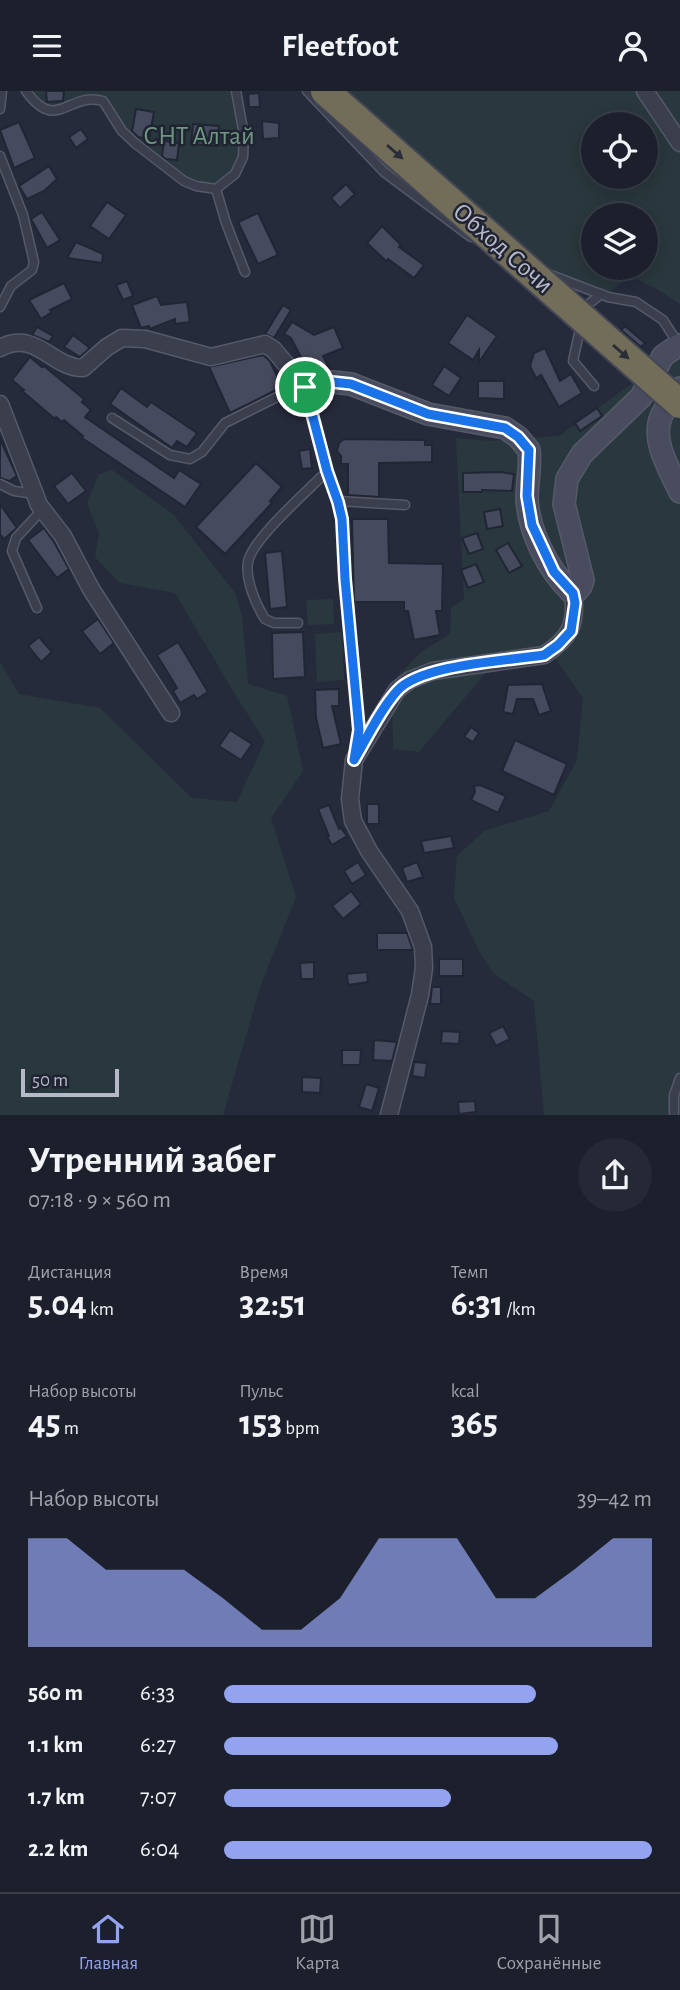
<!DOCTYPE html>
<html lang="ru">
<meta charset="utf-8">
<style>
:root{--surface:#1c202d;--page:#252835;--text:#f1f3f6;--muted:#a0a3aa;--line:#3a3e49;--accent:#94a3ef}
body{margin:0;font-family:"Alegreya Sans",sans-serif;background:var(--page);color:var(--text);height:100vh;display:flex;flex-direction:column;font-size:26px;white-space:nowrap}
*{box-sizing:border-box;margin:0}
p{font-size:23px;color:var(--muted)}
.icon{flex:none;width:38px;height:38px;fill:none;stroke:currentColor;stroke-width:2;stroke-linecap:round;stroke-linejoin:round}
.map{position:relative;height:1024px;overflow:hidden}
.side{display:flex;flex-direction:column;background:var(--surface);flex:1}
.side>*{flex:none}
.buttons{position:absolute;left:581px;top:21px;display:grid;gap:14px}
.buttons a{display:grid;place-items:center;width:77px;height:77px;border-radius:50%;background:var(--surface);box-shadow:0 4px 18px #0003,0 0 0 2px var(--line);font-size:35px}
.scale{position:absolute;left:21px;bottom:18px;width:98px;box-sizing:border-box;padding-left:7px;border:4px solid #b6b9c8;border-top:0;font-size:19px;line-height:24px;white-space:nowrap;color:#b6b9c8;-webkit-text-stroke:5px #1f2332;paint-order:stroke}
.pin{position:absolute;display:grid;place-items:center;width:60px;height:60px;color:#fff;margin:-30px;border:4px solid #fff;border-radius:50%;box-shadow:0 2px 7px #0007}
.round{display:grid;place-items:center;flex:none;width:74px;height:74px;border-radius:37px;background:var(--page)}
.head{display:flex;align-items:center;justify-content:space-between;height:119px;padding:0 28px}
h1{font-size:38px;font-weight:700;line-height:52px}
.stats{display:grid;grid-template-columns:repeat(3,1fr);gap:10px;height:119px;padding:7px 28px}
.stats div{display:grid;align-content:center}
.stats b{font-size:35px;font-weight:700}
.stats small{font-size:19px;font-weight:400}
.stats p{font-size:19px}
.chart{height:196px;padding:14px 28px}
.chart p{display:flex;justify-content:space-between}
.chart svg{width:100%;height:126px;margin-top:7px;fill:var(--accent);opacity:.7}
ul{padding:0 28px;list-style:none;font-size:23px}
li{display:grid;grid-template-columns:112px 84px 1fr;align-items:center;height:52px}
li i{height:18px;border-radius:9px;background:var(--accent)}
header{display:flex;justify-content:space-between;align-items:center;height:91px;padding:0 28px;background:var(--surface);font-size:32px;font-weight:700}
.tabs{display:flex;justify-content:space-around;align-items:center;height:98px;border-top:2px solid var(--line);background:var(--surface);font-size:19px;color:var(--muted)}
.tabs a{display:grid;justify-items:center;gap:4px}
.tabs .on{color:var(--accent)}
.map>svg:first-child{display:block}
.green{fill:#29383e;fill-rule:evenodd}
.building{fill:#464a5e;stroke:#212534;stroke-width:2}
.lines{fill:none;stroke-linecap:round;stroke-linejoin:round}
.lane-casing{stroke:#555968;stroke-width:11}
.street-casing{stroke:#555968;stroke-width:19}
.secondary-casing{stroke:#555968;stroke-width:24}
.lane{stroke:#3a3e4d;stroke-width:8}
.street{stroke:#3a3e4d;stroke-width:16}
.secondary{stroke:#494c5f;stroke-width:21}
.highway-bridge-casing{stroke:#424655;stroke-width:32;stroke-linecap:butt}
.highway-bridge{stroke:#726d58;stroke-width:28}
.oneway{fill:#2b2e38}
.route-casing{stroke:#fff;stroke-width:14}
.route{stroke:#1a73e8;stroke-width:9}
.labels{text-anchor:middle;dominant-baseline:central;stroke-width:5;stroke-linejoin:round;paint-order:stroke}
.park-label{font-size:26px;fill:#6f9681;stroke:#1f2332}
.street-label{font-size:26px;fill:#b6b9c8;stroke:#1f2332}
</style>
<header><svg class="icon" aria-label="menu" viewBox="0 0 24 24"><path d="M4 6h16M4 12h16M4 18h16"/></svg>Fleetfoot<svg class="icon" aria-label="person" viewBox="0 0 24 24"><circle cx="12" cy="8" r="4"/><path d="M4 21q1-7 8-7t8 7"/></svg></header>
<div class="map">
<svg width="680" height="1024" viewBox="0 0 680 1024">
<rect width="100%" height="100%" fill="#262b3c"/>
<g class="green">
<path d="M26,0h210l8,44 -9,39 -19,15 -20,-3 -60,-42 -33,-43 -49,10z"/>
<path d="M339,0h341v213l-25,-16 -26,-12 -20,17 -76,-30zM593,33h53v53h-53zM593,124h53v53h-53z"/>
<path d="M680,240v784h-136l-10,-114 -40,-27 -15,-23 -25,-53 3,-42 27,-25 65,-20 28,-51 6,-62 -33,-47 -52,7 -79,94 -26,-3 -1,-67 28,-29 30,-19 1,-26 13,-9 -8,-161 33,3 70,-5 75,-54 23,-35z"/>
<path d="M112,379l62,45 61,78 7,23 6,68 39,12 16,75 -32,47 25,79 -35,87 -38,131h-223v-453l19,32 81,14 92,90 45,4 28,-61 -29,-45 -61,-103 -55,-10 -25,-26 4,-24 -12,-30 11,-28z"/>
<path d="M333,508l1,25 -26,1 -2,-25z"/>
<path d="M342,541l2,48 -27,2 -2,-48z"/>
</g>
<g class="building">
<path d="M46,0h18l-1,10 -16,1z"/>
<path d="M259,2l1,14h-11l-1,-13z"/>
<path d="M136,18l18,3 -5,27 -11,-2 -6,-6z"/>
<path d="M262,30l17,2v15l-16,1z"/>
<path d="M19,31l16,36 -21,10 -14,-38z"/>
<path d="M193,33l26,2 -2,20 -26,-2z"/>
<path d="M81,38l7,10 -12,9 -7,-11z"/>
<path d="M164,50l15,2 -2,17 -11,-1 -4,-3z"/>
<path d="M49,75l8,13 -13,12 -17,8 -8,-13z"/>
<path d="M346,93l9,10 -15,14 -9,-10z"/>
<path d="M107,111l19,13 -17,24 -19,-13z"/>
<path d="M42,121l18,28 -13,8 -16,-29z"/>
<path d="M258,122l20,42 -20,9 -20,-42z"/>
<path d="M382,135l19,19 -2,2 25,18 -10,13 -26,-19 -2,2 -19,-18z"/>
<path d="M76,151l27,12 -1,9 -35,-5z"/>
<path d="M127,190l6,15 -10,4 -7,-15z"/>
<path d="M64,192l8,16 -22,11 2,2 -11,7 -12,-19z"/>
<path d="M157,205l4,9 26,-3 3,20 -15,2v-5l-25,10 -1,-3 -8,2 -9,-23z"/>
<path d="M283,214l8,5 -17,28 -9,-4z"/>
<path d="M467,224l30,21 -18,26v-12l-6,10 -25,-17z"/>
<path d="M292,231l22,13 20,-8 9,21 -20,8 5,9 -19,8 -18,-35 -7,-4z"/>
<path d="M625,235l20,17 -4,4 -20,-17z"/>
<path d="M37,236l16,9 -4,6 -17,-7z"/>
<path d="M73,244l17,13 -10,9 -16,-10z"/>
<path d="M545,257l15,33 11,-7 11,19 -23,14 -18,-32 -5,3 -6,-12 4,-13z"/>
<path d="M263,264l7,6 12,26 -52,26 -21,-46z"/>
<path d="M30,266l12,10 2,-1 40,33 -2,3 9,8 -6,7 89,61 5,-8 22,14 -16,23 -103,-69 1,-2 -19,-16 -2,2 -6,-5 -1,2 -33,-28 2,-1 -12,-10z"/>
<path d="M444,275l17,12 -12,18 -17,-11z"/>
<path d="M478,290h26v18l-26,-1z"/>
<path d="M121,297l26,19 4,-5 46,31 -10,14 -10,-6 -5,7 -62,-44z"/>
<path d="M597,317l5,8 -22,15 -5,-8z"/>
<path d="M0,348l17,37 -8,5 -9,-3z"/>
<path d="M344,348l81,1v5h7v17l-53,1v34l-31,-2v-31h-7v-8l-4,-5 2,-8z"/>
<path d="M310,358l2,19 -10,1 -3,-18z"/>
<path d="M256,372l26,24 -12,14 2,2 -47,51 -29,-27z"/>
<path d="M500,381l14,2 -2,17 -30,-1v2h-19v-19z"/>
<path d="M72,382l14,18 -18,13 -14,-18z"/>
<path d="M0,413l17,24 -13,11 -4,-5z"/>
<path d="M500,418l3,17 -16,3 -3,-17z"/>
<path d="M352,428h36l1,44 54,1 -1,47h-6l4,24 -26,5 -6,-29h-4v-9h-50z"/>
<path d="M44,437l10,14 15,27 -12,9 -29,-38z"/>
<path d="M477,442l6,16 -14,5 -7,-16z"/>
<path d="M508,452l14,23 -13,7 -13,-23z"/>
<path d="M282,460l5,56 -17,2 -5,-56z"/>
<path d="M476,473l8,18 -16,6 -7,-18z"/>
<path d="M98,528l16,24 -14,11 -18,-23z"/>
<path d="M303,541l2,45 -32,2 -1,-46z"/>
<path d="M39,546l13,15 -11,10 -13,-16z"/>
<path d="M178,551l30,50 -11,7 -3,-4 -14,8 -7,-12 4,-3 -20,-33z"/>
<path d="M542,593l9,27 -12,4 -6,-16h-16l-4,15 -10,-2 5,-27z"/>
<path d="M339,598v17h-7l9,38 -18,4 -7,-30 -1,-28z"/>
<path d="M471,636l8,6 -6,9 -9,-5z"/>
<path d="M230,639l22,14 -11,16 -22,-14z"/>
<path d="M515,649l52,24 -13,31 -52,-24z"/>
<path d="M480,694l26,11 -8,17 -27,-13 4,-8 -1,-6z"/>
<rect x="367" y="713" width="12" height="20"/>
<path d="M329,714l10,24 2,-1 6,8 -15,9 -5,-8 2,-1 -11,-27z"/>
<path d="M451,745l3,12 -30,5 -3,-12z"/>
<path d="M358,771l8,13 -14,9 -8,-13z"/>
<path d="M417,771l6,15 -16,5 -5,-14z"/>
<path d="M351,800l10,13 -18,15 -11,-13z"/>
<path d="M377,842h30l6,17h-36z"/>
<rect x="439" y="868" width="24" height="17"/>
<path d="M314,871v17h-13l-1,-16z"/>
<path d="M367,881l1,10 -20,3 -1,-11z"/>
<path d="M432,896h9v17h-11z"/>
<path d="M503,935l7,13 -14,7 -7,-13z"/>
<path d="M442,940l18,1 -1,12 -18,-1z"/>
<path d="M374,949l23,2 -5,19 -19,-1z"/>
<path d="M342,959h19l-1,15h-18z"/>
<path d="M414,971l13,1 -2,15 -13,-2z"/>
<path d="M302,986l19,1 -1,15 -18,-1z"/>
<path d="M366,993l13,4 -7,23 -13,-4z"/>
<path d="M475,1010l1,11 -17,2 -1,-12z"/>
</g>
<g class="lines">
<defs>
<g id="lane">
<path d="M26,0c31,43 42,0 77,10l19,30 14,13 48,37 12,5 20,3 19,-15 8,-17 1,-22 -8,-44"/>
<path d="M307,0l77,81 87,65"/>
<path d="M0,18l2,-18"/>
<path d="M0,65l23,59 11,47 -2,8 -21,16 -11,21"/>
<path d="M216,98l10,34 19,49"/>
<path d="M548,183l60,23 28,5 27,18 16,25"/>
<path d="M583,220l1,-3 17,-14"/>
<path d="M581,233l-8,37 21,25"/>
<path d="M305,297l22,83 11,30 4,18 3,60 14,151 -4,20"/>
<path d="M112,327l58,37 20,4 12,-7 23,-29 76,-38"/>
<path d="M0,393l14,7 21,3"/>
<path d="M338,410l67,4"/>
<path d="M37,517l-25,-57 4,-13 26,-28"/>
<path d="M298,532h-24l-9,-4c-9,-14 -20,-40 -17,-57 4,-23 61,-72 79,-91"/>
<path d="M674,1024v-20l6,-17"/>
</g>
<g id="street">
<path d="M645,0l35,52"/>
<path d="M0,257c36,-19 52,20 83,20l24,-21 15,-9 23,1 66,18 54,-13 9,6 31,37"/>
<path d="M0,313l39,101 24,31 28,53 80,124"/>
<path d="M389,1024l31,-120 4,-27 -1,-21 -13,-36 -41,-60 -16,-30 -3,-22 4,-39 43,-70 13,-10 23,-9 111,-16c26,-17 33,-30 29,-62"/>
</g>
<g id="secondary">
<path d="M305,296l27,-5 19,2 77,30 77,14 13,9 11,13c2,16 -2,33 -2,49 2,34 21,70 44,93l4,1 6,-7 2,-6 -19,-76 3,-25 15,-25 59,-57 22,-41 16,-11 1,1"/>
<path d="M680,297c-6,9 -15,19 -19,29 -10,24 9,53 19,75"/>
</g>
</defs>
<use href="#lane" class="lane-casing"/>
<use href="#street" class="street-casing"/>
<use href="#secondary" class="secondary-casing"/>
<use href="#lane" class="lane"/>
<use href="#street" class="street"/>
<use href="#secondary" class="secondary"/>
<defs>
<path id="highway-bridge" d="M325,0l355,313"/>
</defs>
<use href="#highway-bridge" class="highway-bridge-casing"/>
<use href="#highway-bridge" class="highway-bridge"/>
</g>
<defs><path id="oneway-solid" d="M-6-.8H1V-3.2L6.5 0L1 3.2V.8H-6Z" transform="scale(1.75)"/></defs>
<g class="oneway">
<use href="#oneway-solid" transform="translate(395 61) rotate(41)"/>
<use href="#oneway-solid" transform="translate(621 261) rotate(41)"/>
</g>
<g class="lines">
<defs>
<path id="route" d="M332,291l19,2 77,30 77,14 13,9 11,13 -2,46 5,29 22,47 19,21 2,10 -4,28 -13,14 -14,10c-37,6 -123,9 -147,36 -17,19 -30,47 -43,69l5,-30 -14,-151 -3,-60 -4,-17 -11,-31 -22,-84z"/>
</defs>
<use href="#route" class="route-casing"/>
<use href="#route" class="route"/>
</g>
<g class="labels">
<g class="park-label">
<text x="199" y="45">СНТ Алтай</text>
</g>
<g class="street-label">
<text transform="translate(503 157) rotate(41)">Обход Сочи</text>
</g>
</g>
</svg>
<div class="buttons">
<a><svg class="icon" aria-label="locate" viewBox="0 0 24 24"><circle cx="12" cy="12" r="6"/><path d="M12 2v4M12 18v4M2 12h4M18 12h4"/></svg></a>
<a><svg class="icon" aria-label="layers" viewBox="0 0 24 24"><path d="M12 4l9 5-9 5-9-5zM3 14l9 5 9-5"/></svg></a>
</div>
<div class="scale">50 m</div>
<div class="pin" style="left:305px;top:296px;background:#1e9e55"><svg class="icon" aria-label="arrive" viewBox="0 0 24 24"><path d="M6 21V4h12l-3 4 3 4H6"/></svg></div>
</div>
<section class="side">
<div class="head"><div><h1>Утренний забег</h1><p>07:18 · 9 × 560 m</p></div><a class="round"><svg class="icon" aria-label="share" viewBox="0 0 24 24"><path d="M12 15V3M7 8l5-5 5 5M5 13v7h14v-7"/></svg></a></div>
<div class="stats">
<div><p>Дистанция</p><b>5.04<small> km</small></b></div>
<div><p>Время</p><b>32:51</b></div>
<div><p>Темп</p><b>6:31<small> /km</small></b></div>
</div>
<div class="stats">
<div><p>Набор высоты</p><b>45<small> m</small></b></div>
<div><p>Пульс</p><b>153<small> bpm</small></b></div>
<div><p>kcal</p><b>365</b></div>
</div>
<div class="chart"><p><span>Набор высоты</span>39–42 m</p>
<svg viewBox="0 0 160 44" preserveAspectRatio="none"><path d="M0 44V6L10 6L20 17L30 17L40 17L50 27L60 38L70 38L80 27L90 6L100 6L110 6L120 27L130 27L140 17L150 6L160 6V44z"/></svg>
</div>
<ul>
<li><b>560 m</b>6:33<i style="width:73%"></i></li>
<li><b>1.1 km</b>6:27<i style="width:78%"></i></li>
<li><b>1.7 km</b>7:07<i style="width:53%"></i></li>
<li><b>2.2 km</b>6:04<i style="width:100%"></i></li>
</ul>
</section>
<nav class="tabs">
<a class="on"><svg class="icon" aria-label="home" viewBox="0 0 24 24"><path d="M3 11l9-7 9 7M6 9v11h12V9"/></svg>Главная</a>
<a><svg class="icon" aria-label="map" viewBox="0 0 24 24"><path d="M3 6l6-2 6 2 6-2v14l-6 2-6-2-6 2zM9 4v14M15 6v14"/></svg>Карта</a>
<a><svg class="icon" aria-label="saved" viewBox="0 0 24 24"><path d="M7 4h10v16l-5-4-5 4z"/></svg>Сохранённые</a>
</nav>
